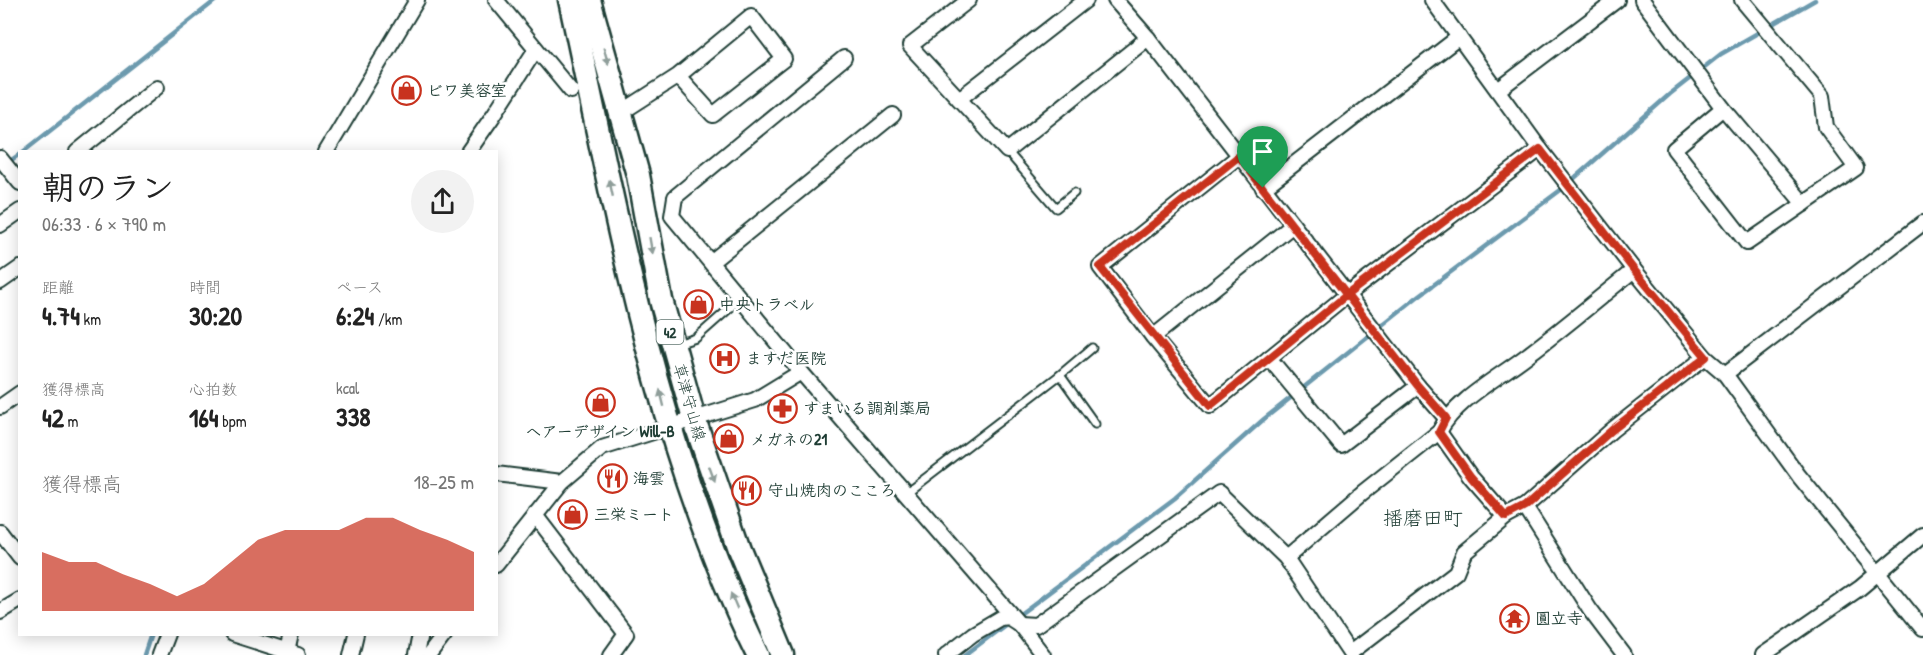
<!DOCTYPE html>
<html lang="ja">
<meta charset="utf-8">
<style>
:root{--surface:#fff;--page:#f2f2f2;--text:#222;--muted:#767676;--accent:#c8321e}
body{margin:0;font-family:"Patrick Hand","Klee One",sans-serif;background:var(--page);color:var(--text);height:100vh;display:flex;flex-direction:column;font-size:22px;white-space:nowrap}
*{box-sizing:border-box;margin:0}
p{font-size:20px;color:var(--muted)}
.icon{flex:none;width:33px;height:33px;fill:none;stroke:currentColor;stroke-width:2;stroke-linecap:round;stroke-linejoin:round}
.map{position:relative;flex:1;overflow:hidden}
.details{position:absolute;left:18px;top:150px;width:480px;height:486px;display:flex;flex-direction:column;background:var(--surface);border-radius:0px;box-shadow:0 3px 15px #0003}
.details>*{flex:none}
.pin{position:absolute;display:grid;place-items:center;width:51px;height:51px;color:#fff;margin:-62px -26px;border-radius:50% 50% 50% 0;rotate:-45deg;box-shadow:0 0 6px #0007}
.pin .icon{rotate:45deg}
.round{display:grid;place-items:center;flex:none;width:63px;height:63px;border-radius:32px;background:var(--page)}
.overview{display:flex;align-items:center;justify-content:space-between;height:102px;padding:0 24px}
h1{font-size:33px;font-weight:700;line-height:45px}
.figures{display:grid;grid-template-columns:repeat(3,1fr);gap:9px;height:102px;padding:6px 24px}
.figures div{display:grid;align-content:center}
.figures b{font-size:26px;font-weight:700}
.figures small{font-size:16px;font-weight:400}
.figures p{font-size:16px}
.chart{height:168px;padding:12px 24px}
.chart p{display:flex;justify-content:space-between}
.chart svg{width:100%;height:108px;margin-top:6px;fill:var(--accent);opacity:.7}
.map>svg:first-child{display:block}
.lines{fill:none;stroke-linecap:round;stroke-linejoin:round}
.stream{stroke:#6c9aae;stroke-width:4.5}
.service-casing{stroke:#1f3d34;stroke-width:11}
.minor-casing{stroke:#1f3d34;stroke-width:18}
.primary-casing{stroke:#1f3d34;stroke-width:27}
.service{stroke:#fff;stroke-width:7}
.minor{stroke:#fff;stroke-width:14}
.primary{stroke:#fff;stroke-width:22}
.oneway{fill:#8f9e9a}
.route-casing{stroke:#fff;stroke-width:12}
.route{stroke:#c8321e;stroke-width:8}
.labels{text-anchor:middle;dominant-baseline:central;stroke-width:5;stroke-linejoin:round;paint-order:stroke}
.shield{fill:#fff;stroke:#627771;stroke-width:1.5}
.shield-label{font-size:15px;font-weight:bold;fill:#1f3d34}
.poi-label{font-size:16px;font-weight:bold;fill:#1f3d34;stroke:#fff;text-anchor:start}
.street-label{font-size:16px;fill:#1f3d34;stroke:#fff}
.quarter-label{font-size:20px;fill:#1f3d34;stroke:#fff}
</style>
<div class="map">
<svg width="1923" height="655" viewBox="0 0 1923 655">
<rect width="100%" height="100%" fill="#fff"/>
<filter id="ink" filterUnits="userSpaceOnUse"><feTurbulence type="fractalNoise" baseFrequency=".0167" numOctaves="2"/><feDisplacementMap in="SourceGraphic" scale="12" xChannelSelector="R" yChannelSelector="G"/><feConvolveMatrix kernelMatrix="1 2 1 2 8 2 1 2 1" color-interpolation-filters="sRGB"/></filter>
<g filter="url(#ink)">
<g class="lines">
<g class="stream">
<path d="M23,152l193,-152"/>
<path d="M7,163l13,-9"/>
<path d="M1016,617l159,-119 89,-79 152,-121 146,-109 108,-95 51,-40 94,-54"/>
<path d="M144,655l7,-21"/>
<path d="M965,655l44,-33"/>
</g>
<defs>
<g id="service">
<path d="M1007,151l49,57 18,-15"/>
<path d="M677,344l19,-6 44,-39"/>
<path d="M1060,375l35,49"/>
<path d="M906,493l154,-118 32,-27"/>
</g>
<g id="minor">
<path d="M496,0l75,91"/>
<path d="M969,0l-59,46 97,105 141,-113"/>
<path d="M1115,0l33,38 270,348 28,32"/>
<path d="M1432,0l108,149 94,121 71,87 20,17 74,102 124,153"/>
<path d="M1642,0l81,108 -49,41 73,94 109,-75 -30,-41 -4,-31 -80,-96"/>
<path d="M844,58l-169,139 -3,19 129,156 218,252 24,31"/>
<path d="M1498,90l119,-90"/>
<path d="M959,99l127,-99"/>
<path d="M1723,108l81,96"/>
<path d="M622,112l56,-36 73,-60 33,43 -71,56 -35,-39"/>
<path d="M77,152l80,-65"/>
<path d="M326,152l91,-152"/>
<path d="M468,152l25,-36 43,-67"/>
<path d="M1239,156l-139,111 53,70 57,69 138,-112 192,-145"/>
<path d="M0,158l20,25"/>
<path d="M1263,188l196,-151"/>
<path d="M0,225l20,-14"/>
<path d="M711,262l182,-147"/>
<path d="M0,282l20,-14"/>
<path d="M1153,337l140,-112"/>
<path d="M1269,358l72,87 77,-59"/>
<path d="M1725,374l198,-151"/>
<path d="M0,407l20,-14"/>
<path d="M1439,432l32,45 35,40 19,-10 87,-77 93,-73"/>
<path d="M496,474l66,8"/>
<path d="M1525,507l65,103 34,45"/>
<path d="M535,515l91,119 -15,21"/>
<path d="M0,532l20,26"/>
<path d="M1286,558l76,-65 77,-61c17,-33 61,-55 90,-78 36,-27 70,-56 105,-84"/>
<path d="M496,565l66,-83 40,-34 153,-48 46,-28"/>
<path d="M0,612l20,-12"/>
<path d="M232,634l66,21"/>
<path d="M287,652l4,-18"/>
<path d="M1350,653l106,-81 8,-20 42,-35"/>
<path d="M159,655l8,-21"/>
<path d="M351,655l5,-21"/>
<path d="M416,655l4,-21"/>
<path d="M429,655l16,-21"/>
<path d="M946,655l27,-21 27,-16 8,-1 11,7 17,1 183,-132 67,65 65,97"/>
<path d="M1763,655l97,-67 63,-53"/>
</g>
<g id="primary">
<path d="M570,0c48,222 87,450 188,655"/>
<path d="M589,0l49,175 23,125 33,119 45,130 44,106"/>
</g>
</defs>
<use href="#service" class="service-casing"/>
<use href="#minor" class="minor-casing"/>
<use href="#primary" class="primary-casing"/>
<use href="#service" class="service"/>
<use href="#minor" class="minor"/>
<use href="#primary" class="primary"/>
</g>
<defs><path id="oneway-solid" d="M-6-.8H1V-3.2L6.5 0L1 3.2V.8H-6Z" transform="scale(1.5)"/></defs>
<g class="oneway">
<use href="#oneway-solid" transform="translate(606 56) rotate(74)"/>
<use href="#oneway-solid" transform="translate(611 188) rotate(-102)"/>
<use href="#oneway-solid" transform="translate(651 246) rotate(80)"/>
<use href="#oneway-solid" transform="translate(662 398) rotate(-104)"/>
<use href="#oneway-solid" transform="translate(712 474) rotate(70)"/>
<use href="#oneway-solid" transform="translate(734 601) rotate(-113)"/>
</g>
</g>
<g class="lines" filter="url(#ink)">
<defs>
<path id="route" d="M1263,188l155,198 28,32 -7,14 32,45 35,40 19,-10 87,-77 94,-73 -72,-87 -94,-121 -192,145 -138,112 -110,-139 139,-111 24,32"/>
</defs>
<use href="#route" class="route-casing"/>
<use href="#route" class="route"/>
</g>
<defs>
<symbol id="shop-ring" viewBox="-11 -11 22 22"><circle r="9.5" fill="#fff" stroke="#c8321e" stroke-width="1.5"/><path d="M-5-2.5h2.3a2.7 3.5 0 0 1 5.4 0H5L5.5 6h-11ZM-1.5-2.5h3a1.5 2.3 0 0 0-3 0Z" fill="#c8321e"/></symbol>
<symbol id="hospital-ring" viewBox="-11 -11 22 22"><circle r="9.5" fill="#fff" stroke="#c8321e" stroke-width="1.5"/><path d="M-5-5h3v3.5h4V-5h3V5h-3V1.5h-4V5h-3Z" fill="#c8321e"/></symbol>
<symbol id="pharmacy-ring" viewBox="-11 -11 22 22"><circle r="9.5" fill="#fff" stroke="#c8321e" stroke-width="1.5"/><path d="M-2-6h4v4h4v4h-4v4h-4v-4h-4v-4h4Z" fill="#c8321e"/></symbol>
<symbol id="restaurant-ring" viewBox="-11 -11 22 22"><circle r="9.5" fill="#fff" stroke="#c8321e" stroke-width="1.5"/><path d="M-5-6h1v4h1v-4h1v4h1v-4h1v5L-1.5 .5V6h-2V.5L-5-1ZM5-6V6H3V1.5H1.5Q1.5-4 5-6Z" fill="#c8321e"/></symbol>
<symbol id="temple-ring" viewBox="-11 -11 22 22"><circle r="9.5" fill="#fff" stroke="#c8321e" stroke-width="1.5"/><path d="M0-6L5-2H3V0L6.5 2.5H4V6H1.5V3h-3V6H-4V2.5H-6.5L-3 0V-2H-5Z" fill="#c8321e"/></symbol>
</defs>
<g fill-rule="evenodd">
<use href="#shop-ring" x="390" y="74" width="33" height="33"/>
<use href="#shop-ring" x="682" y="288" width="33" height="33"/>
<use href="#hospital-ring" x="708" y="342" width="33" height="33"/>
<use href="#shop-ring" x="584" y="386" width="33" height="33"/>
<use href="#pharmacy-ring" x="766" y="392" width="33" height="33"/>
<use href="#shop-ring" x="712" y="422" width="33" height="33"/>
<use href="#restaurant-ring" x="596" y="462" width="33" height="33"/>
<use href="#restaurant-ring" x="730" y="474" width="33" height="33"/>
<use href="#shop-ring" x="556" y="498" width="33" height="33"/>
<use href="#temple-ring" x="1498" y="602" width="33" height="33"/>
</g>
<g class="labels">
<rect class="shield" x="656.5" y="320" width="27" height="24" rx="4.5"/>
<g class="shield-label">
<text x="670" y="332">42</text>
</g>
<g class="poi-label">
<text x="427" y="90">ビワ美容室</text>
<text x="719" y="304">中央トラベル</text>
<text x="746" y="358">ますだ医院</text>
<text x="803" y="408">すまいる調剤薬局</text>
<text x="600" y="431" text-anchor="middle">ヘアーデザイン Will-B</text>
<text x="750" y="439">メガネの21</text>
<text x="633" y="478">海雲</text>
<text x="768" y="490">守山焼肉のこころ</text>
<text x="594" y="514">三栄ミート</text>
<text x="1535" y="618">圓立寺</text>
</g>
<g class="street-label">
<text transform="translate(690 402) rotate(74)">草津守山線</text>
</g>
<g class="quarter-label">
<text x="1423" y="517">播磨田町</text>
</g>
</g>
</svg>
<div class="pin" style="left:1263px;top:188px;background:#1e9e55"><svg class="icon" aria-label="arrive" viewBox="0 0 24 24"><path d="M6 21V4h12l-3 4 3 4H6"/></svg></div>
<section class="details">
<div class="overview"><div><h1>朝のラン</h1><p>06:33 · 6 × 790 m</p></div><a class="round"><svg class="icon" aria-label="share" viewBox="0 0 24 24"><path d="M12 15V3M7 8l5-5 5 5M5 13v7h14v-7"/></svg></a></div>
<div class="figures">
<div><p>距離</p><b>4.74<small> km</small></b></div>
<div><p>時間</p><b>30:20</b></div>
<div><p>ペース</p><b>6:24<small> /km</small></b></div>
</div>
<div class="figures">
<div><p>獲得標高</p><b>42<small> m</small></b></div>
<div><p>心拍数</p><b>164<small> bpm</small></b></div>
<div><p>kcal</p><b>338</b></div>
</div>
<div class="chart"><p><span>獲得標高</span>18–25 m</p>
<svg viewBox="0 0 160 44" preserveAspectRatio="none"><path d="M0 44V20L10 24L20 24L30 29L40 33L50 38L60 33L70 24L80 15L90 11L100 11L110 11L120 6L130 6L140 11L150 15L160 20V44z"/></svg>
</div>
</section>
</div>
